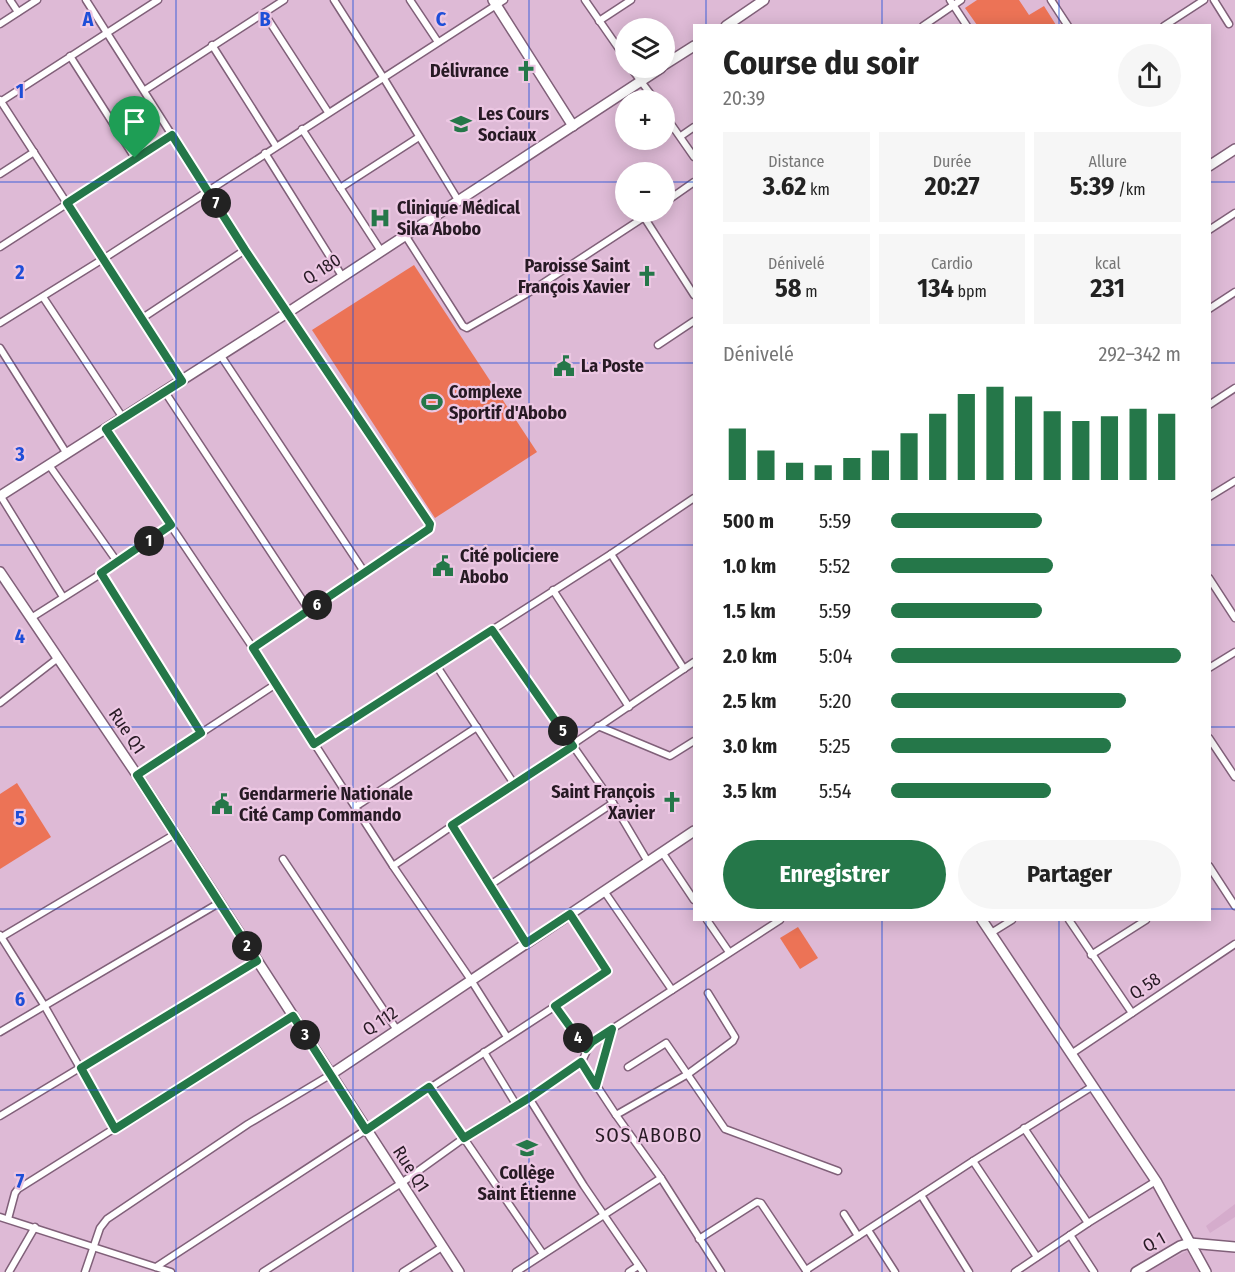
<!DOCTYPE html>
<html lang="fr">
<meta charset="utf-8">
<style>
:root{--surface:#fff;--page:#f6f6f6;--text:#222;--muted:#767676;--accent:#257749}
body{margin:0;font-family:"Fira Sans Condensed",sans-serif;background:var(--page);color:var(--text);height:100vh;display:flex;flex-direction:column;font-size:22px;white-space:nowrap}
*{box-sizing:border-box;margin:0}
p{font-size:20px;color:var(--muted)}
.icon{flex:none;width:33px;height:33px;fill:none;stroke:currentColor;stroke-width:2;stroke-linecap:round;stroke-linejoin:round}
.map{position:relative;flex:1;overflow:hidden}
.drawer{position:absolute;left:693px;top:24px;width:518px;height:897px;display:flex;flex-direction:column;background:var(--surface);border-radius:0px;box-shadow:0 3px 15px #0003}
.drawer>*{flex:none}
.fabs{position:absolute;left:615px;top:18px;display:grid;gap:12px}
.fabs a{display:grid;place-items:center;width:60px;height:60px;border-radius:50%;background:var(--surface);box-shadow:0 3px 15px #0003;font-size:30px}
.pin{position:absolute;display:grid;place-items:center;width:51px;height:51px;color:#fff;margin:-62px -26px;border-radius:50% 50% 50% 0;rotate:-45deg;box-shadow:0 0 6px #0007}
.pin .icon{rotate:45deg}
.km{position:absolute;width:30px;height:30px;margin:-15px;border-radius:50%;background:#222;color:#fff;font-size:16px;line-height:30px;text-align:center}
.round{display:grid;place-items:center;flex:none;width:63px;height:63px;border-radius:32px;background:var(--page)}
.head{display:flex;align-items:center;justify-content:space-between;height:102px;padding:0 30px}
h1{font-size:33px;font-weight:700;line-height:45px}
.stats{display:grid;grid-template-columns:repeat(3,1fr);gap:9px;height:102px;padding:6px 30px}
.stats div{display:grid;align-content:center;border-radius:0px;background:var(--page);text-align:center}
.stats b{font-size:26px;font-weight:700}
.stats small{font-size:16px;font-weight:400}
.stats p{font-size:16px}
.chart{height:168px;padding:12px 30px}
.chart p{display:flex;justify-content:space-between}
.chart svg{width:100%;height:108px;margin-top:6px;stroke:var(--accent);stroke-width:6}
.action{display:flex;gap:12px;margin-top:auto;padding:12px 30px}
.action a{flex:1;height:69px;border-radius:36px;background:var(--accent);color:#fff;font-size:24px;font-weight:700;line-height:69px;text-align:center}
.action a+a{background:var(--page);color:var(--text)}
ul{padding:0 30px;list-style:none;font-size:20px}
li{display:grid;grid-template-columns:96px 72px 1fr;align-items:center;height:45px}
li i{height:15px;border-radius:8px;background:var(--accent)}
.map>svg:first-child{display:block}
.built{fill:#d5accc}
.green{fill:#ec7356}
.lines{fill:none;stroke-linecap:round;stroke-linejoin:round}
.street-casing{stroke:#806079;stroke-width:9}
.secondary-casing{stroke:#806079;stroke-width:12}
.street{stroke:#fff;stroke-width:6}
.secondary{stroke:#fff;stroke-width:9}
.route-casing{stroke:#fff;stroke-width:12}
.route{stroke:#257749;stroke-width:8}
.grid{fill:none;stroke:#1d4ed8;stroke-width:1.5;stroke-opacity:0.55}
.labels{text-anchor:middle;dominant-baseline:central;stroke-width:4.5;stroke-linejoin:round;paint-order:stroke}
.poi-label{font-size:18px;font-weight:bold;fill:#271a24;stroke:#ecc7e3;text-anchor:start}
.street-label{font-size:18px;fill:#271a24;stroke:#ecc7e3}
.neighbourhood-label{font-size:20px;letter-spacing:1.5px;fill:#271a24;stroke:#ecc7e3}
.grid-label{font-size:20px;text-anchor:middle;font-weight:bold;fill:#1d4ed8;stroke:#ecc7e3;stroke-width:4.5;stroke-linejoin:round;paint-order:stroke}
</style>
<div class="map">
<svg width="1235" height="1272" viewBox="0 0 1235 1272">
<rect width="100%" height="100%" fill="#debad6"/>
<g class="built">
<path d="M1235,1204v13l-25,16 -4,-7z"/>
<path d="M1187,1251l12,21h-53z"/>
</g>
<g class="green">
<path d="M977,0h42l10,15 15,-9 12,19h-79l-12,-17z"/>
<path d="M414,265l123,187 -102,66 -123,-188z"/>
<path d="M17,783l34,54 -51,32v-75z"/>
<path d="M798,927l20,31 -18,11 -20,-31z"/>
</g>
<g class="lines">
<defs>
<g id="street">
<path d="M10,0l8,12"/>
<path d="M86,0l159,250 185,274 -1,5 -176,119"/>
<path d="M334,0l49,77 75,123"/>
<path d="M410,0l28,42"/>
<path d="M585,0l41,59"/>
<path d="M950,0l17,26"/>
<path d="M1051,0l17,26"/>
<path d="M1214,0l15,24"/>
<path d="M264,13l64,99"/>
<path d="M599,21l32,-21"/>
<path d="M0,24l37,-24"/>
<path d="M923,26l38,-26"/>
<path d="M1164,26l40,-26"/>
<path d="M212,45l64,101"/>
<path d="M70,56l65,102"/>
<path d="M631,68l24,32"/>
<path d="M145,90l139,-90"/>
<path d="M0,100l182,281"/>
<path d="M0,102l158,-102"/>
<path d="M664,114l30,43"/>
<path d="M302,129l79,122"/>
<path d="M681,136l13,-9"/>
<path d="M265,153l77,123"/>
<path d="M0,174l34,-22"/>
<path d="M340,188l79,-51"/>
<path d="M664,203l30,-21"/>
<path d="M644,217l50,78"/>
<path d="M1209,230l26,-17"/>
<path d="M405,235l58,91 4,2 61,-35 124,-81"/>
<path d="M0,247l172,-111"/>
<path d="M43,297l80,121"/>
<path d="M1209,309l26,-17"/>
<path d="M141,319l104,-69"/>
<path d="M0,323l103,-64 401,-259"/>
<path d="M658,345l36,-24"/>
<path d="M0,348l67,106"/>
<path d="M221,356l144,217"/>
<path d="M165,392l144,218"/>
<path d="M1209,405l26,-17"/>
<path d="M106,429l147,219 140,218 78,114 36,57"/>
<path d="M49,465l69,98"/>
<path d="M0,495l63,102"/>
<path d="M1209,497l26,-16"/>
<path d="M611,554l73,115"/>
<path d="M101,573l100,160"/>
<path d="M1209,578l26,40"/>
<path d="M553,590l76,117"/>
<path d="M31,618l87,-55 53,-38"/>
<path d="M492,630l121,173 35,59"/>
<path d="M436,665l78,119"/>
<path d="M1209,668l26,-16"/>
<path d="M0,703l58,-45"/>
<path d="M598,726l72,30 24,-15"/>
<path d="M1209,738l26,39"/>
<path d="M314,744l297,-190 83,-56"/>
<path d="M137,775l139,-91"/>
<path d="M355,807l122,-80"/>
<path d="M452,825l74,118"/>
<path d="M662,852l32,48"/>
<path d="M283,859l114,171"/>
<path d="M393,866l301,-204"/>
<path d="M1209,866l26,40"/>
<path d="M490,885l123,-82"/>
<path d="M604,891l68,99"/>
<path d="M707,920l22,32"/>
<path d="M1069,920l63,93"/>
<path d="M991,933l21,-13"/>
<path d="M0,935l44,70 71,124"/>
<path d="M0,938l175,-104"/>
<path d="M1091,955l55,-35"/>
<path d="M555,1006l31,43"/>
<path d="M0,1032l219,-129"/>
<path d="M484,1052l33,54"/>
<path d="M1071,1054l164,-110"/>
<path d="M581,1062l35,53 45,63 60,94"/>
<path d="M628,1067l38,-24 59,86 113,42"/>
<path d="M596,1086l16,-57"/>
<path d="M429,1087l114,167"/>
<path d="M529,1098l55,88 59,86"/>
<path d="M616,1115l72,-41 45,-33 2,-4 -27,-44"/>
<path d="M0,1116l257,-155"/>
<path d="M1024,1128l64,95"/>
<path d="M973,1161l64,96"/>
<path d="M921,1195l48,77"/>
<path d="M844,1214l14,22"/>
<path d="M0,1217l171,55"/>
<path d="M8,1219l7,-26 3,-4 275,-173"/>
<path d="M868,1230l27,42"/>
<path d="M1070,1235l24,37"/>
<path d="M699,1239l58,-37 4,1 46,69"/>
<path d="M156,1267l450,-294 1,-4 -37,-55"/>
<path d="M806,1270l167,-109 120,-75"/>
<path d="M9,1272l26,-45"/>
<path d="M85,1272l15,-44 7,-9 141,-95 82,-49"/>
<path d="M263,1272l137,-88 64,-46 65,-40 52,-36c5,-6 5,-13 11,-20l188,-122"/>
<path d="M403,1272l39,-25"/>
<path d="M516,1272l145,-94"/>
<path d="M629,1272l9,-6"/>
<path d="M1015,1272l73,-49 68,-42"/>
</g>
<g id="secondary">
<path d="M493,0l80,126"/>
<path d="M726,26l38,-26"/>
<path d="M664,65l30,-19"/>
<path d="M1209,166l26,-17"/>
<path d="M0,496l287,-183 374,-245"/>
<path d="M0,572l137,203 322,497"/>
<path d="M982,920l174,261 50,91"/>
<path d="M330,1075l364,-244"/>
<path d="M1136,1272l44,-26 10,-3 45,4"/>
</g>
</defs>
<use href="#street" class="street-casing"/>
<use href="#secondary" class="secondary-casing"/>
<use href="#street" class="street"/>
<use href="#secondary" class="secondary"/>
</g>
<g class="lines">
<defs>
<path id="route" d="M172,135l73,115 185,274 -1,5 -176,119 61,96 178,-114 81,116 -121,79 74,118 44,-29 37,57 -52,35 31,43 6,-7 20,-13 -16,57 -15,-24 -52,36 -65,40 -35,-51 -63,43 -73,-114 -178,113 -34,-61 176,-107 -120,-186 64,-42 -100,-160 70,-48 -65,-96 76,-48 -115,-178z"/>
</defs>
<use href="#route" class="route-casing"/>
<use href="#route" class="route"/>
</g>
<path class="grid" d="M176,0v1272M353,0v1272M529,0v1272M706,0v26M882,0v26M1059,0v26M0,182h626M664,182h30M1209,182h26M0,363h694M1209,363h26M0,545h694M1209,545h26M0,727h694M1209,727h26M0,909h694M1209,909h26M706,920v352M882,920v352M1059,920v352M0,1090h1235"/>
<defs>
<symbol id="church-bare" viewBox="-9 -9 18 18"><path d="M-1.2-6h2.4v3.5h3.3v2.4h-3.3V6h-2.4V-.1h-3.3v-2.4h3.3Z" fill="#257749" stroke="#ecc7e3" stroke-width="2.5" paint-order="stroke"/></symbol>
<symbol id="school-bare" viewBox="-9 -9 18 18"><path d="M0-5L7-2L0 1L-7-2ZM-4 1L0 2.5L4 1V4Q0 6-4 4Z" fill="#257749" stroke="#ecc7e3" stroke-width="2.5" paint-order="stroke"/></symbol>
<symbol id="hospital-bare" viewBox="-9 -9 18 18"><path d="M-5-5h3v3.5h4V-5h3V5h-3V1.5h-4V5h-3Z" fill="#257749" stroke="#ecc7e3" stroke-width="2.5" paint-order="stroke"/></symbol>
<symbol id="civic-bare" viewBox="-9 -9 18 18"><path d="M-.6-6.5H3V-4.5H.6V-3L4-1V1h2V6H-6V1h2V-1L-.6-3ZM-1.2 2.5V6h2.4V2.5Z" fill="#257749" stroke="#ecc7e3" stroke-width="2.5" paint-order="stroke"/></symbol>
<symbol id="stadium-bare" viewBox="-9 -9 18 18"><path d="M0-5a6.5 5 0 1 0 0 10a6.5 5 0 1 0 0-10ZM-3.5-1.8h7v3.6h-7Z" fill="#257749" stroke="#ecc7e3" stroke-width="2.5" paint-order="stroke"/></symbol>
</defs>
<g fill-rule="evenodd">
<use href="#church-bare" x="511" y="56" width="30" height="30"/>
<use href="#school-bare" x="446" y="109" width="30" height="30"/>
<use href="#hospital-bare" x="365" y="203" width="30" height="30"/>
<use href="#church-bare" x="632" y="261" width="30" height="30"/>
<use href="#civic-bare" x="549" y="351" width="30" height="30"/>
<use href="#stadium-bare" x="417" y="387" width="30" height="30"/>
<use href="#civic-bare" x="428" y="551" width="30" height="30"/>
<use href="#church-bare" x="657" y="787" width="30" height="30"/>
<use href="#civic-bare" x="207" y="789" width="30" height="30"/>
<use href="#school-bare" x="512" y="1133" width="30" height="30"/>
</g>
<g class="labels">
<g class="poi-label">
<text x="509" y="71" text-anchor="end">Délivrance</text>
<text x="478" y="114">Les Cours<tspan x="478" dy="21">Sociaux</tspan></text>
<text x="397" y="208">Clinique Médical<tspan x="397" dy="21">Sika Abobo</tspan></text>
<text x="630" y="266" text-anchor="end">Paroisse Saint<tspan x="630" dy="21">François Xavier</tspan></text>
<text x="581" y="366">La Poste</text>
<text x="449" y="392">Complexe<tspan x="449" dy="21">Sportif d'Abobo</tspan></text>
<text x="460" y="556">Cité policiere<tspan x="460" dy="21">Abobo</tspan></text>
<text x="655" y="792" text-anchor="end">Saint François<tspan x="655" dy="21">Xavier</tspan></text>
<text x="239" y="794">Gendarmerie Nationale<tspan x="239" dy="21">Cité Camp Commando</tspan></text>
<text x="527" y="1173" text-anchor="middle">Collège<tspan x="527" dy="21">Saint Étienne</tspan></text>
</g>
<g class="street-label">
<text transform="translate(322 269) rotate(-33)">Q 180</text>
<text transform="translate(127 731) rotate(56)">Rue Q1</text>
<text transform="translate(1145 986) rotate(-34)">Q 58</text>
<text transform="translate(380 1021) rotate(-34)">Q 112</text>
<text transform="translate(411 1169) rotate(57)">Rue Q1</text>
<text transform="translate(1154 1242) rotate(-29)">Q 1</text>
</g>
<g class="neighbourhood-label">
<text x="649" y="1135">SOS ABOBO</text>
</g>
</g>
<g class="grid-label">
<text x="88" y="26">A</text>
<text x="265" y="26">B</text>
<text x="441" y="26">C</text>
<text x="20" y="98">1</text>
<text x="20" y="279">2</text>
<text x="20" y="461">3</text>
<text x="20" y="643">4</text>
<text x="20" y="825">5</text>
<text x="20" y="1006">6</text>
<text x="20" y="1188">7</text>
</g>
</svg>
<div class="fabs">
<a><svg class="icon" aria-label="layers" viewBox="0 0 24 24"><path d="M12 4l9 5-9 5-9-5zM3 14l9 5 9-5"/></svg></a>
<a>+</a>
<a>−</a>
</div>
<div class="pin" style="left:135px;top:158px;background:#1e9e55"><svg class="icon" aria-label="arrive" viewBox="0 0 24 24"><path d="M6 21V4h12l-3 4 3 4H6"/></svg></div>
<b class="km" style="left:149px;top:541px">1</b>
<b class="km" style="left:247px;top:946px">2</b>
<b class="km" style="left:305px;top:1035px">3</b>
<b class="km" style="left:578px;top:1038px">4</b>
<b class="km" style="left:563px;top:731px">5</b>
<b class="km" style="left:317px;top:605px">6</b>
<b class="km" style="left:216px;top:203px">7</b>
<section class="drawer">
<div class="head"><div><h1>Course du soir</h1><p>20:39</p></div><a class="round"><svg class="icon" aria-label="share" viewBox="0 0 24 24"><path d="M12 15V3M7 8l5-5 5 5M5 13v7h14v-7"/></svg></a></div>
<div class="stats">
<div><p>Distance</p><b>3.62<small> km</small></b></div>
<div><p>Durée</p><b>20:27</b></div>
<div><p>Allure</p><b>5:39<small> /km</small></b></div>
</div>
<div class="stats">
<div><p>Dénivelé</p><b>58<small> m</small></b></div>
<div><p>Cardio</p><b>134<small> bpm</small></b></div>
<div><p>kcal</p><b>231</b></div>
</div>
<div class="chart"><p><span>Dénivelé</span>292–342 m</p>
<svg viewBox="0 0 160 44" preserveAspectRatio="none"><path d="M5 44V23M15 44V32M25 44V37M35 44V38M45 44V35M55 44V32M65 44V25M75 44V17M85 44V9M95 44V6M105 44V10M115 44V16M125 44V20M135 44V18M145 44V15M155 44V17"/></svg>
</div>
<ul>
<li><b>500 m</b>5:59<i style="width:52%"></i></li>
<li><b>1.0 km</b>5:52<i style="width:56%"></i></li>
<li><b>1.5 km</b>5:59<i style="width:52%"></i></li>
<li><b>2.0 km</b>5:04<i style="width:100%"></i></li>
<li><b>2.5 km</b>5:20<i style="width:81%"></i></li>
<li><b>3.0 km</b>5:25<i style="width:76%"></i></li>
<li><b>3.5 km</b>5:54<i style="width:55%"></i></li>
</ul>
<div class="action"><a>Enregistrer</a><a>Partager</a></div>
</section>
</div>
